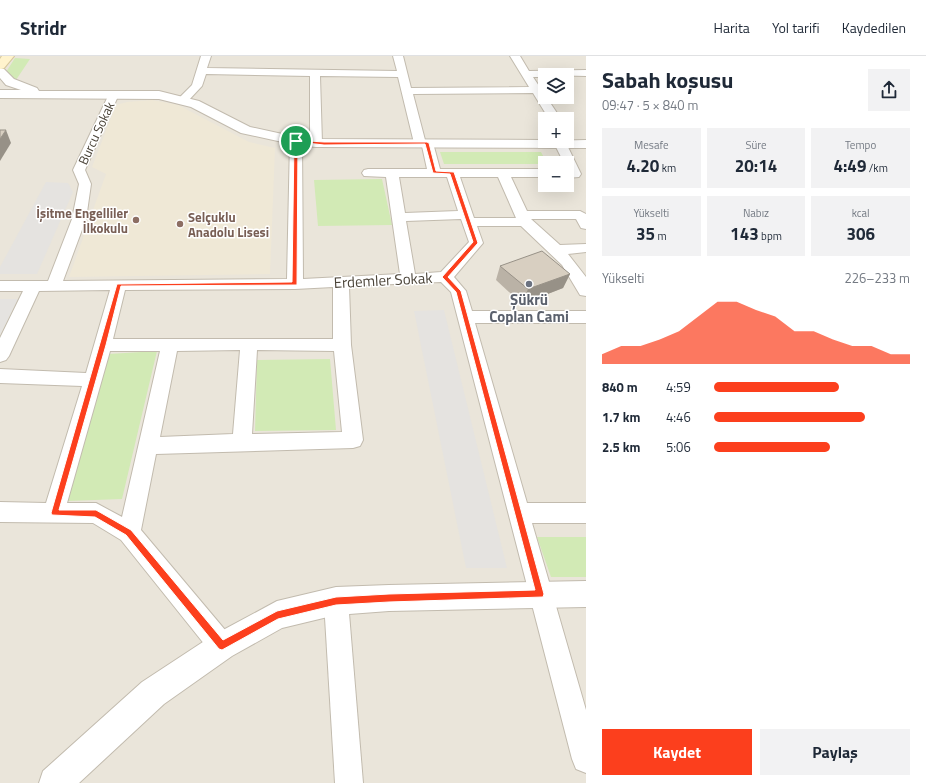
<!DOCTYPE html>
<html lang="tr">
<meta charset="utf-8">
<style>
:root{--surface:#fff;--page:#f2f2f3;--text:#1f2937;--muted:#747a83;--line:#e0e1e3;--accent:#fc3f1d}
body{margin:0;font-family:"Titillium Web",sans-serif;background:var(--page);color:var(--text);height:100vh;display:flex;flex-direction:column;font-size:15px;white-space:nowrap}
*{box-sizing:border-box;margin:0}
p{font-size:13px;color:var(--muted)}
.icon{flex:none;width:22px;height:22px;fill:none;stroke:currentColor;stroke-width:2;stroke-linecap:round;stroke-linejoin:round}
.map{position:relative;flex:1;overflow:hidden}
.sheet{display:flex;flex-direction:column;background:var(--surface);width:340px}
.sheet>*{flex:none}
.buttons{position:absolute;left:538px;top:12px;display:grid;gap:8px}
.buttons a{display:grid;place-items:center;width:36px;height:36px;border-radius:0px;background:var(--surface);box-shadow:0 4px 16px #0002;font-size:20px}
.pin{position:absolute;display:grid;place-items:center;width:34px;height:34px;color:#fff;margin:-17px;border:2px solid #fff;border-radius:50%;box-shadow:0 1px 4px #0007}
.round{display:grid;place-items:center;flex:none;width:42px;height:42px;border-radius:0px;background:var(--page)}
.head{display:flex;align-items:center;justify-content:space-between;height:68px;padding:0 16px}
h1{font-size:22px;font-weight:700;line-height:30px}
.figures{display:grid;grid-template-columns:repeat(3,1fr);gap:6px;height:68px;padding:4px 16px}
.figures div{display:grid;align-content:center;border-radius:0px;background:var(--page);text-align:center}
.figures b{font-size:17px;font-weight:700}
.figures small{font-size:11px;font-weight:400}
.figures p{font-size:11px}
.chart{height:112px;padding:8px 16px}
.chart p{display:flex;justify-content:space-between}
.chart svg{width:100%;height:72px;margin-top:4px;fill:var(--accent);opacity:.7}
.primary-button{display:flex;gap:8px;margin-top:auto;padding:8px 16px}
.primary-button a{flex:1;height:46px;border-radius:0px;background:var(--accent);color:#fff;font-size:16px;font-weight:700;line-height:46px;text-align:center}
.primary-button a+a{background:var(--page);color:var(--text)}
ul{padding:0 16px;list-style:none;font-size:13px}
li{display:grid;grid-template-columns:64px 48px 1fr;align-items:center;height:30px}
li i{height:10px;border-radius:5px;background:var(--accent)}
header{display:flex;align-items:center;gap:24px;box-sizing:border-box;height:56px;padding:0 20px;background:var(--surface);border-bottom:1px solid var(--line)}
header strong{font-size:19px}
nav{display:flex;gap:22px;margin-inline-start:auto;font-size:14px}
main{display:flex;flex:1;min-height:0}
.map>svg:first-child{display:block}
.residential{fill:#eae5da;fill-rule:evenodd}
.education{fill:#efe8d6}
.green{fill:#d2eab5}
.parking{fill:#e5e3e0}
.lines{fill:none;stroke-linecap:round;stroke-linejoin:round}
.minor-casing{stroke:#c2bbae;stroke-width:2}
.tertiary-casing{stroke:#c2bbae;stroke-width:2}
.secondary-casing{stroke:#d6c79b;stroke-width:2}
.minor{fill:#fff;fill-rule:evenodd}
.tertiary{fill:#fff;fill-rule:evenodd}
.secondary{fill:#fff3cd;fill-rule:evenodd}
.wall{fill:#bab2a6}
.shaded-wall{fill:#979187}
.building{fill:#d8cfc1;stroke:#979187}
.route{fill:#fc3f1d;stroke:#fff;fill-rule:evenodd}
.education-dot{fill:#8d6e63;stroke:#fff;stroke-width:1.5}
.worship-dot{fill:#6b7280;stroke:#fff;stroke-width:1.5}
.labels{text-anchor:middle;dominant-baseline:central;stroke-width:3;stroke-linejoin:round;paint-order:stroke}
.far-street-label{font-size:13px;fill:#4b4439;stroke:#fff}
.far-education-label{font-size:13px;font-weight:bold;fill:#785e54;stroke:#fff;text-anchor:end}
.street-label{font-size:15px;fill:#4b4439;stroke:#fff}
.worship-label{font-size:15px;font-weight:bold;fill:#5b616d;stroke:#fff}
</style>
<header>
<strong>Stridr</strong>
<nav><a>Harita</a><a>Yol tarifi</a><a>Kaydedilen</a></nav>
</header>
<main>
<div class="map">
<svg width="586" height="727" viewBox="0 0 586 727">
<rect width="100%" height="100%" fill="#f6f3ec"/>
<path class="residential" d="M0,0h586v727h-586zM545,19h22v22h-22zM545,63h22v22h-22zM545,107h22v22h-22z"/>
<path class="education" d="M152,44l26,5 71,37 26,6 -5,126 -201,3 37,-103 -14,-7 24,-62 11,-3z"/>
<g class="green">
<path d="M15,2l15,1 -14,21 -10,-8z"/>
<path d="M440,96h101l6,11 -2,1h-101z"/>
<path d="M382,123l10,46 -74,1 -4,-46z"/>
<path d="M157,295l-35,148 -55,2 42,-147z"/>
<path d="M330,303l6,71 -81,1 2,-71z"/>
<path d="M537,481h49v40h-35z"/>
</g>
<g class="parking">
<path d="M46,126l22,1 5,9 -36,82h-37v-7z"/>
<path d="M0,243h18l-18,36z"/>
<path d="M444,254l63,258h-41l-52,-257z"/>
</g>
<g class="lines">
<defs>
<g id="minor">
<path d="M201,0h10l-4,12 190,3 -4,-15h10l8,32 118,-1 -19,-31h10l9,15 57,-1v6l-41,-1v2h-12l28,42h-12l-16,-26 -120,1 12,46h6l2,3 7,26h105v8h-34l16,34h53l6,3v15l-5,-1 -5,-9h-45l29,26 26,-1v8l-18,2 18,23v19l-6,-1 -18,-30 -41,-39h-44l6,17 -29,34 12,14 6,20h114v12h-111l52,180h59v20h-54l54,187v63l-10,-4 -4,-10 -121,-467 -10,-10 -92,4 2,59 12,95 -3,6 -7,2 -197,6 -15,76 90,107 3,9 -3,9 -9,3 -9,-3 -92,-115 -28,-17 -93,-1v-20l46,1 36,-117 -82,-3v-14l86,4 24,-83 -71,1 -30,65 -3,4 -6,2v-24l23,-47h-23v-10h48l24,-62 7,-35 -6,-14 37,-78h8l1,2 -34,76 6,14 -5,35 -23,62 224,-2 3,-138 2,-2h8l2,2 1,138 97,-5 -14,-97 -22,-1 -2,-3 2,-3 4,-1h59l-5,-23h-6l-2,-3 -16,-66 -78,-1 2,67 -2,3h-8l-2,-3v-67l-104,-2 -4,12 -15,16h-8l-1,-2 1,-2 13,-13zM399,121h48l11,34 -53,2zM460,121h38l18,41h-42zM461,163l8,23 -28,30 -26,2 -9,-53zM333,231v52h-220l12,-49 170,-1zM240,294l-7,84 -73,3 17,-86zM257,294l77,1 8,81 -90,2zM110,295h50l-38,166 -26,-14h-29z"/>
<path d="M555,85h10l1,2 15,31 -2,3 -12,1v-15h-3l-10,-20z"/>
<path d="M336,533l8,4 4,8 15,182h-28l-11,-182 4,-8z"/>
</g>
<g id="tertiary">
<path d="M0,12l4,1 10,10 23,9 2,3h120l40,10 51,26 46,10 20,2 229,1v1l41,-1v8l-270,-1 -20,-2 -55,-12 -50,-26 -32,-8 -159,-1v-8h21l-15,-5 -6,-7z"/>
<path d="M586,525v26l-197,4 -53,4 -54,13 -50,28 -68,48 -85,79h-40l4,-12 99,-89 70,-46 65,-35 59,-14 53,-2z"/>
</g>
<path id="secondary" d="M2,0h12l-10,12 -4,1v-10z"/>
</defs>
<use href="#minor" class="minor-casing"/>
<use href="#tertiary" class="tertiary-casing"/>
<use href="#secondary" class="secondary-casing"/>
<use href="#minor" class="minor"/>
<use href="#tertiary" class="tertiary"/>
<use href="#secondary" class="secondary"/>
</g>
<path class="wall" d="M500,210l70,8 -7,14 -41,16 -26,-24z"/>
<g class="shaded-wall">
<path d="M6,74l5,13 -11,18v-22z"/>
<path d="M570,218l-7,14 -41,16 6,-15z"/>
</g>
<g class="building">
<path d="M0,74h6l-6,9z"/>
<path d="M542,195l28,23 -42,15 -28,-23z"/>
</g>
<path class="route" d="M294,84l30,2h103l2,1 7,28 18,1 24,71 -30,34 13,14 83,303 -1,3 -154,5 -53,3 -58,14 -56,31 -3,-1 -93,-114 -31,-18 -43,-2 -1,-2 66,-229 175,-2zM298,86l26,3 101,-1 8,29 17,1 23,68 -31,35 14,15 79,298 -146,4 -53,3 -59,14 -54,29 -92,-110 -35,-20h-37l47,-165 15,-59 176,-1z"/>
<g class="education-dot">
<circle cx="136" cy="164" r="4"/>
<circle cx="180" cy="168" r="4"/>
</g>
<circle class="worship-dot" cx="529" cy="228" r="4"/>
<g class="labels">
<g class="far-street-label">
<text transform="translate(96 77) rotate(-65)">Burcu Sokak</text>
</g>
<g class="far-education-label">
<text x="128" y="157">İşitme Engelliler<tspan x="128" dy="15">İlkokulu</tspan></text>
<text x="188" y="161" text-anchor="start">Selçuklu<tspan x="188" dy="15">Anadolu Lisesi</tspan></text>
</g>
<g class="street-label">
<text transform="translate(383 224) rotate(-3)">Erdemler Sokak</text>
</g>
<g class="worship-label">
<text x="529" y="243">Şükrü<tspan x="529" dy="17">Coplan Cami</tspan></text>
</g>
</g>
</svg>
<div class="buttons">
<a><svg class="icon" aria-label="layers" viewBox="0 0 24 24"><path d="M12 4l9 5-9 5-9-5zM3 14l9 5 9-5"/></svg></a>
<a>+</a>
<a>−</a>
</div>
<div class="pin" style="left:296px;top:85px;background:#1e9e55"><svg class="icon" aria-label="arrive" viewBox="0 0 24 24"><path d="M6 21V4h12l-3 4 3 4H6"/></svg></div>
</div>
<section class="sheet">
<div class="head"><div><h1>Sabah koşusu</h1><p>09:47 · 5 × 840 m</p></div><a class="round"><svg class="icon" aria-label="share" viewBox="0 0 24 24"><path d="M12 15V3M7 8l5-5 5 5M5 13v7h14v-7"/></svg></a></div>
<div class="figures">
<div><p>Mesafe</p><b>4.20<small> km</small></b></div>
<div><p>Süre</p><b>20:14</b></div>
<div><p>Tempo</p><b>4:49<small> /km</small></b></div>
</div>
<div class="figures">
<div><p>Yükselti</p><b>35<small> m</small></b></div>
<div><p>Nabız</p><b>143<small> bpm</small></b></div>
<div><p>kcal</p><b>306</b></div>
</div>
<div class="chart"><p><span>Yükselti</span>226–233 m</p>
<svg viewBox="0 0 160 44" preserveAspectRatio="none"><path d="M0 44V38L10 33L20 33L30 29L40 24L50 15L60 6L70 6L80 11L90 15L100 24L110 24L120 29L130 33L140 33L150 38L160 38V44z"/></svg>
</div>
<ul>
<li><b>840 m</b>4:59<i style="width:64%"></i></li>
<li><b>1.7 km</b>4:46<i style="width:77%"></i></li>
<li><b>2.5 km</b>5:06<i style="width:59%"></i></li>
</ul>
<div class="primary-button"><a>Kaydet</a><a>Paylaş</a></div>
</section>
</main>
